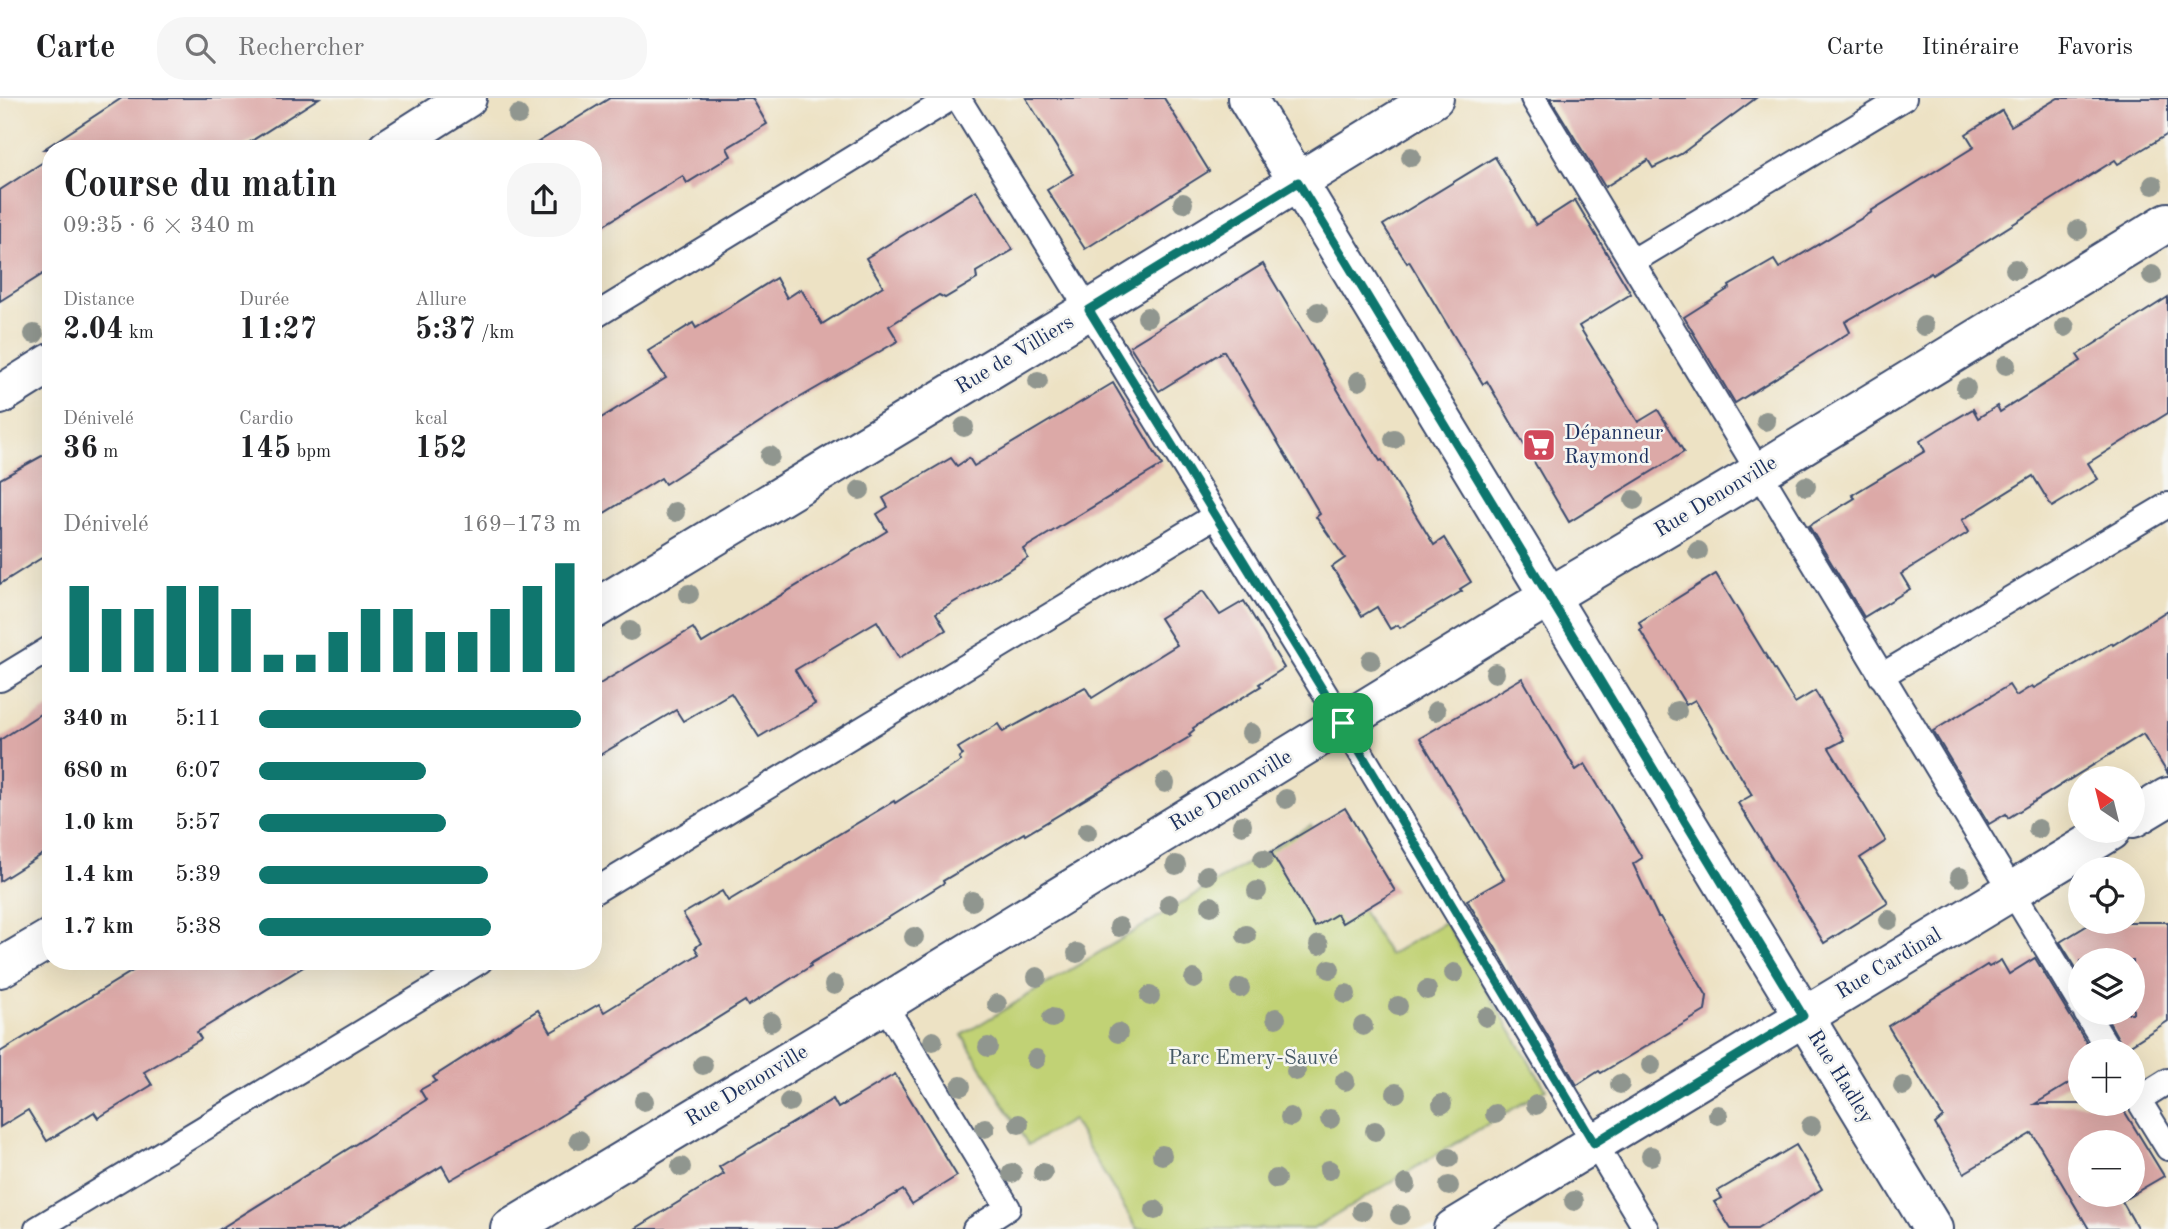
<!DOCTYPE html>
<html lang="fr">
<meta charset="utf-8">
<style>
:root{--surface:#fff;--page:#f6f6f6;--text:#202124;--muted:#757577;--line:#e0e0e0;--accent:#0f766e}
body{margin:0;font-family:"Old Standard TT",serif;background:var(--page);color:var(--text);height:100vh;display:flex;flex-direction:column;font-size:26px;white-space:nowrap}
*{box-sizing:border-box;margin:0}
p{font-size:23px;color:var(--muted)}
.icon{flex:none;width:38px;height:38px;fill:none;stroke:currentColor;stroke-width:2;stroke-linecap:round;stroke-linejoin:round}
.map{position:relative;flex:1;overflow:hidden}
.side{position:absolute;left:42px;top:42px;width:560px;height:830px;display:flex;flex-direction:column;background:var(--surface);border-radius:28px;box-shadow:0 7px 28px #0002}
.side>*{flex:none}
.needle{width:46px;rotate:325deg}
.controls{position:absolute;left:2068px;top:668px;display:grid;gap:14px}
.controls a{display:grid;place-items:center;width:77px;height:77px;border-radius:50%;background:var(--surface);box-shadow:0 7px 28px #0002;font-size:35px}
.pin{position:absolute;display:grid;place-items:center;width:60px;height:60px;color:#fff;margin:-30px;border-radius:14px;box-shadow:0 4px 10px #0006}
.round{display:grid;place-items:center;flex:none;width:74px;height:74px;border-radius:28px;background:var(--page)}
.headline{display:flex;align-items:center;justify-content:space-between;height:119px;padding:0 21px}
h1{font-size:38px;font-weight:800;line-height:52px}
.figures{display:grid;grid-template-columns:repeat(3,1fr);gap:10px;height:119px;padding:7px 21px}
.figures div{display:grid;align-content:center}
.figures b{font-size:30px;font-weight:800}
.figures small{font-size:19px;font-weight:400}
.figures p{font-size:19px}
.chart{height:196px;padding:14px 21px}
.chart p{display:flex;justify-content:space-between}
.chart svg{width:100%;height:126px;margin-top:7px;stroke:var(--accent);stroke-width:6}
ul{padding:0 21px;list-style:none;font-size:23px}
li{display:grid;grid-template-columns:112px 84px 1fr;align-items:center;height:52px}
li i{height:18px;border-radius:9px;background:var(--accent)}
header{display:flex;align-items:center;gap:42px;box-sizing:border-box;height:98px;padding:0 35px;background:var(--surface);border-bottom:2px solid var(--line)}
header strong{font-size:33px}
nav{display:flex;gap:38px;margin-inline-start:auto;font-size:24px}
.search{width:490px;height:63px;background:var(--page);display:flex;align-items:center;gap:18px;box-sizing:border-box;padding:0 24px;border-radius:28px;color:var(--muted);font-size:26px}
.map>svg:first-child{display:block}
.green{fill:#c1d274;stroke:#6e8069;stroke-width:2}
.building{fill:#dca9a7}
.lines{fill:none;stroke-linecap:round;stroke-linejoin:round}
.lane-casing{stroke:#3a4a6d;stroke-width:28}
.street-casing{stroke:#3a4a6d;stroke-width:42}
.lane{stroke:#fff;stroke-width:24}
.street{stroke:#fff;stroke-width:38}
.tree{fill:#90968f}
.route-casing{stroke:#fff;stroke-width:14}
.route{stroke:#0f766e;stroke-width:9}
.labels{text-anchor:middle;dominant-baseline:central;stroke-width:5;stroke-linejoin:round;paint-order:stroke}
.street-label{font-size:21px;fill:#1b2f5e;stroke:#f6f6f2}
.poi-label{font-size:21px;fill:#1b2f5e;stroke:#f6f6f2;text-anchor:start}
.park-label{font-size:21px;fill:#445864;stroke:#f6f6f2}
</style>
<header>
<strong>Carte</strong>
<div class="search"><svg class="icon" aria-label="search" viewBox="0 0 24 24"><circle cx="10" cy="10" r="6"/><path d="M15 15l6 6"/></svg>Rechercher</div>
<nav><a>Carte</a><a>Itinéraire</a><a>Favoris</a></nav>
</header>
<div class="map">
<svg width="2168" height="1131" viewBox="0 0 2168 1131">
<rect width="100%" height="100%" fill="#f6f6f2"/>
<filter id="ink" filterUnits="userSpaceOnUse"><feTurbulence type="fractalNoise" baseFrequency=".0143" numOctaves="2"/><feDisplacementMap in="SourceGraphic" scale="14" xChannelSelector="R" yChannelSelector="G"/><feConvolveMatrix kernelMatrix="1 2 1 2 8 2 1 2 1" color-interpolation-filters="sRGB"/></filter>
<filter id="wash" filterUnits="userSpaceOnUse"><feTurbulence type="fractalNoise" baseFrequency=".00686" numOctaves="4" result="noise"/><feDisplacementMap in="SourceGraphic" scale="28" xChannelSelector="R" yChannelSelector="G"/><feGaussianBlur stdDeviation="1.57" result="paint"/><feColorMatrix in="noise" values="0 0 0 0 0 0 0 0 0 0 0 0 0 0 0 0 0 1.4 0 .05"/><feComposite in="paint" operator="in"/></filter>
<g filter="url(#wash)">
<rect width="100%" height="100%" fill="#ede2c4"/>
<path class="green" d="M1311,727l78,130 56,-33 101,167 -233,140h-176l-65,-109 -44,25 -66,-110z"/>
<g id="blocks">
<g class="building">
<path d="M122,0h197l-80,51h-195z"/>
<path d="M610,0h142l15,26 -40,24 4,8 -44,27 -4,-7 -90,56v-83h-66z"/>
<path d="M1026,0h138l45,73 -124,78 -38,-59 26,-16z"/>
<path d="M1550,0h206l-75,56 -28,14 -5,-8 -43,27z"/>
<path d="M2058,0h110v36l-50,30 -3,-4 -183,115 -1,-2 -86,49 5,10 -115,71 -51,-86 46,-29 -1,-2 45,-26 5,8 93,-56 -1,-1 103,-64 -8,-13 36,-23 9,15z"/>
<path d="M51,59v112l-51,32v-111z"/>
<path d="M1495,59l41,68 39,-25 56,94 -52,32 59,96 20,-12 26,42 -115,70 -82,-141 -4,3 -74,-123 -2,2 -24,-38z"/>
<path d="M976,92l37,60 -37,22 1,7 -32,19 -6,-3 -50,31 9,15 -104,60 -129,83 -4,-6 -68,42v-97l73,-45 -18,-27 45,-28 3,5 80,-50 11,20 14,-9 21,35 61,-38 -17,-28z"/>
<path d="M1263,166l117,197 2,-1 52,85 10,-7 27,44 -11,7 2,2 -62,37 -2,-3 -8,4 -13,-22 -15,9 -30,-49 13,-9 -29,-41 4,-3 -96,-163 -65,40 -29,-45z"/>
<path d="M2168,199v116l-80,50 10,16 -46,28 -19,-31 -71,44 7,12 -68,42 9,15 -46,28 -55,-91 46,-28 -3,-3 73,-44 -5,-10 19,-12 34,-20 5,9 19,-12 3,6 81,-51 -4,-6z"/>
<path d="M1113,285l49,82 -139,84 5,9 -92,55 10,17 -47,28 -22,-37 -82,49 20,34 -56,33 -28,-44 -48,28 -7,-11 -83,49v-71l100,-60 9,15 185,-112 -10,-17 11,-7 -5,-9 68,-40 6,8 12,-8 5,8z"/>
<path d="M51,353v101l-51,32v-105z"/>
<path d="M1716,476l79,129 20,-12 29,49 -15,8 57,93 -26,17 28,45 -64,40 -86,-140 14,-8 -57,-95 -9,5 -46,-75 2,-2 -3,-6z"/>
<path d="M1203,493l17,24 24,-14 40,67 -25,16 2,2 -68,42 1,2 -5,4 2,2 -166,99 -1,-2 -81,48 1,2 -53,33 -81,48 1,2 -63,40 -3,-5 -201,125 -94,54 -8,-14 -103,63h-119l206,-129 -6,-10 16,-9 -3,-4 105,-67 13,22 48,-28 5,8 95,-58 -4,-6 6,-5 -18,-29 39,-23 6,10 166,-100 1,2 66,-42 -2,-3 4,-3 -5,-7 40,-24 5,8 82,-45 7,11 85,-53 -17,-27z"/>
<path d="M2168,512v164l-25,-40 -135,84 -2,-4 -17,10 -56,-93 76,-46 7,11 16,-10 2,2 78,-45 1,2z"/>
<path d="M1522,580l54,92 9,-6 57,94 -9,6 25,53h2l47,79 -2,15 -104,62 -2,-2 -22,14 -110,-185 37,-21 -84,-141z"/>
<path d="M51,609v142l-51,32v-141z"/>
<path d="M1345,710l50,83 -53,32 -5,-9 -22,13 -44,-75z"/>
<path d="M2093,824h75v99l-44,28 -20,-36h29v-52h-52v15l-21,-34z"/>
<path d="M2035,860l57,94h-11v24l-46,28h85l44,72 -31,18v-51h-52v52h51l-10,6 16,28h-49l-57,-96 -68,40 -29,-49 8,-7 -55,-91 99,-61 2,2 12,-7 8,14z"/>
<path d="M149,863h164l-116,71 4,7 -57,33 8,13 -54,33 -4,-6 -47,29 -19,-31 -28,17v-75z"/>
<path d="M895,976l62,102 -45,28 -9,-14 -66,39h-202l89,-55 -5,-7 114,-68 5,9z"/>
<path d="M1796,1047l26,44 -65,40h-26l-17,-27 8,-4 -4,-7z"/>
</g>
</g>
</g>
<g filter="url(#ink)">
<use href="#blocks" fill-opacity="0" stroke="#3a4a6d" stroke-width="2"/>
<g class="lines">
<defs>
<g id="lane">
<path d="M958,0l385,625 303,506"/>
<path d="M1533,0c185,301 363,606 548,907"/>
<path d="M1633,163l271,-163"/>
<path d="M593,219l358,-219"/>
<path d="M1881,578l287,-171"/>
<path d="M0,581l51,-31"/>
<path d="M593,794l622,-376"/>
<path d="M884,906l124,204 -33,21"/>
<path d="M2086,915l24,39"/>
<path d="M2133,993l35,57"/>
<path d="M2139,1001l29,-18"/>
<path d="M37,1131l443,-268"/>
</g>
<g id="street">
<path d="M1247,0l686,1131"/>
<path d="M387,51l80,-51"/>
<path d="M0,297l51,-32"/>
<path d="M593,512l496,-300 345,-212"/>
<path d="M2133,720l35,-21"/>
<path d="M0,870l51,-30"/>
<path d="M510,1131l374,-225 626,-384 249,-148 409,-250"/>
<path d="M1453,1131l658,-398"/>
</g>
</defs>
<use href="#lane" class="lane-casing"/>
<use href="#street" class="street-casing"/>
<use href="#lane" class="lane"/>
<use href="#street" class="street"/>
</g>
<g class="tree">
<circle cx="518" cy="17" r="10"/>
<circle cx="1411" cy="59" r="10"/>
<circle cx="2153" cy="87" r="10"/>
<circle cx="1183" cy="105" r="10"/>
<circle cx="2078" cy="132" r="10"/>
<circle cx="2015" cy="171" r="10"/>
<circle cx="2152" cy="177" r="10"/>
<circle cx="1318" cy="214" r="10"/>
<circle cx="1147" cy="219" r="10"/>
<circle cx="1924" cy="228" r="10"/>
<circle cx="2065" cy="229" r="10"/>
<circle cx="34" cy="236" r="10"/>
<circle cx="2006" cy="267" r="10"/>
<circle cx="1038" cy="283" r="10"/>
<circle cx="1359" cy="283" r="10"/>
<circle cx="1966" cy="290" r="10"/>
<circle cx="1766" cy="323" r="10"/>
<circle cx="964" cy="329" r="10"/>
<circle cx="1394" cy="341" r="10"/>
<circle cx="770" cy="358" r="10"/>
<circle cx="1806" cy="388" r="10"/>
<circle cx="860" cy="392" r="10"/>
<circle cx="1634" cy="402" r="10"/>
<circle cx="675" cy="414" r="10"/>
<circle cx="1698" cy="453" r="10"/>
<circle cx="689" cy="496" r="10"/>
<circle cx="630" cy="533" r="10"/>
<circle cx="1371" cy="562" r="10"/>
<circle cx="1495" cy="575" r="10"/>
<circle cx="1436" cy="613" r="10"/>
<circle cx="1677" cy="613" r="10"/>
<circle cx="1251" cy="635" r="10"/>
<circle cx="1165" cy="685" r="10"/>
<circle cx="1286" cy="701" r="10"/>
<circle cx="1242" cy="727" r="10"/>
<circle cx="2038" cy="731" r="10"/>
<circle cx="1087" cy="734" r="10"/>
<circle cx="1263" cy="761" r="10"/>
<circle cx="1176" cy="767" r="10"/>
<circle cx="1207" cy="777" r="10"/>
<circle cx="1960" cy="779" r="10"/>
<circle cx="1257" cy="793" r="10"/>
<circle cx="972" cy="803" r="10"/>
<circle cx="1169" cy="806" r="10"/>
<circle cx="1211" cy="808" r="10"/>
<circle cx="1889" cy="822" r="10"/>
<circle cx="1119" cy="829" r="10"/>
<circle cx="1246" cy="837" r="10"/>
<circle cx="914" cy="839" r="10"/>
<circle cx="1319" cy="847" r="10"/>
<circle cx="1077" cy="855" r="10"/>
<circle cx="1330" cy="871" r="10"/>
<circle cx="1454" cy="875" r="10"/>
<circle cx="1037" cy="879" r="10"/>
<circle cx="1194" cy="881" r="10"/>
<circle cx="834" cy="887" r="10"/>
<circle cx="1240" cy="890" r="10"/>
<circle cx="1427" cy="892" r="10"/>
<circle cx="1346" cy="896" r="10"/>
<circle cx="1150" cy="898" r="10"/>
<circle cx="997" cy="906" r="10"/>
<circle cx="1398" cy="908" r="10"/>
<circle cx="1486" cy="919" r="10"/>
<circle cx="1052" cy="920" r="10"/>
<circle cx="1276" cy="920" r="10"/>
<circle cx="771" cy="924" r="10"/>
<circle cx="1363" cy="928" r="10"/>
<circle cx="1118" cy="935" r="10"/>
<circle cx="933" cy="943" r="10"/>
<circle cx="988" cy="949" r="10"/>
<circle cx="1036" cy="961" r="10"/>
<circle cx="703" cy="967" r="10"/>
<circle cx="1651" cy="967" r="10"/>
<circle cx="1296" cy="973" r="10"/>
<circle cx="1345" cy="983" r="10"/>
<circle cx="1620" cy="986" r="10"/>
<circle cx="961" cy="988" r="10"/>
<circle cx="1903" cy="988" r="10"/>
<circle cx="1396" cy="995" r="10"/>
<circle cx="644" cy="1003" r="10"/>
<circle cx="789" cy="1004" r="10"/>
<circle cx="1442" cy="1006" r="10"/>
<circle cx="1536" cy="1007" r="10"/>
<circle cx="1495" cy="1016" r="10"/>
<circle cx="1718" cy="1017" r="10"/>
<circle cx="1290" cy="1019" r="10"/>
<circle cx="1330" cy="1021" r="10"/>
<circle cx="1019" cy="1026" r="10"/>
<circle cx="1811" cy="1028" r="10"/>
<circle cx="985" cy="1030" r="10"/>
<circle cx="1375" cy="1033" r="10"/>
<circle cx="579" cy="1042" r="10"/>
<circle cx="1162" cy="1057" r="10"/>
<circle cx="1651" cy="1058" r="10"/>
<circle cx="1449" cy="1060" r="10"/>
<circle cx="681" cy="1069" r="10"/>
<circle cx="1329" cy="1072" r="10"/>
<circle cx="1012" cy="1075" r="10"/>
<circle cx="1043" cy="1075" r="10"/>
<circle cx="1276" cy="1081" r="10"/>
<circle cx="1406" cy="1086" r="10"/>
<circle cx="1449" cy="1088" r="10"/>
<circle cx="1574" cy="1103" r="10"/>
<circle cx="1155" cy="1112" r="10"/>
<circle cx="1362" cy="1113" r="10"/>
<circle cx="1400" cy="1117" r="10"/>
</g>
</g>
<g class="lines" filter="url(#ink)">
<defs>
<path id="route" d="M1298,84l505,834 -209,127 -251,-420 -254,-413z"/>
</defs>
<use href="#route" class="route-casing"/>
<use href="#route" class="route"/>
</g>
<defs>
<symbol id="supermarket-square" viewBox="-11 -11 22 22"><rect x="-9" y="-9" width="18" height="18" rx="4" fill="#d1495b" stroke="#f6f6f2"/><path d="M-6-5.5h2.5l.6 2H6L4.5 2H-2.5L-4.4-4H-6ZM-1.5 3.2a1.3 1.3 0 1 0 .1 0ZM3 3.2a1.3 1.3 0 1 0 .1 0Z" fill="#fff"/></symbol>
</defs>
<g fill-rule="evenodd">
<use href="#supermarket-square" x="1520" y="328" width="38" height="38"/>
</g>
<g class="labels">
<g class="street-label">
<text transform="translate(1015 257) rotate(-31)">Rue de Villiers</text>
<text transform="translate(1716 399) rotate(-31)">Rue Denonville</text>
<text transform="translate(1231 693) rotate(-31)">Rue Denonville</text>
<text transform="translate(1889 866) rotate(-31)">Rue Cardinal</text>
<text transform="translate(1840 979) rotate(58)">Rue Hadley</text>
<text transform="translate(747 988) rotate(-31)">Rue Denonville</text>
</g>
<g class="poi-label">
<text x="1564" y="335">Dépanneur<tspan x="1564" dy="24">Raymond</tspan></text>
</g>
<g class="park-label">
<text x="1253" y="960">Parc Emery-Sauvé</text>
</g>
</g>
</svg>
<div class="controls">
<a><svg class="needle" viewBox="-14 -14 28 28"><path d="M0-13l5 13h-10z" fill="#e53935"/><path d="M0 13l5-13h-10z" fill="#757577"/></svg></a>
<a><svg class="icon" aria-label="locate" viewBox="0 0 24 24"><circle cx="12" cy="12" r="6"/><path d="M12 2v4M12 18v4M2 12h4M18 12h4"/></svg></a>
<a><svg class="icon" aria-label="layers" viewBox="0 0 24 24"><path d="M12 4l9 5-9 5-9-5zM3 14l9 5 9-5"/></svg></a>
<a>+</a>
<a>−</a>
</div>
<div class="pin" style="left:1343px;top:625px;background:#1e9e55"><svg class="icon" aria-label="arrive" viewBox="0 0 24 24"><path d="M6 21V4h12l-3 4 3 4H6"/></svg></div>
<section class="side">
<div class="headline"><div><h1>Course du matin</h1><p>09:35 · 6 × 340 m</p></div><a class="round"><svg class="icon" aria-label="share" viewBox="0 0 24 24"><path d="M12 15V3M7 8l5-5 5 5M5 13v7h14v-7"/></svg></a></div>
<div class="figures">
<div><p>Distance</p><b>2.04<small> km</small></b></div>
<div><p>Durée</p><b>11:27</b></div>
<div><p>Allure</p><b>5:37<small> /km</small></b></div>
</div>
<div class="figures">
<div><p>Dénivelé</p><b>36<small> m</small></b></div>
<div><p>Cardio</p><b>145<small> bpm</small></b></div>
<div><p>kcal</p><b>152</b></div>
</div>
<div class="chart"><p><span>Dénivelé</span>169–173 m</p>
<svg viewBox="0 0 160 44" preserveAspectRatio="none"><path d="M5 44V14M15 44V22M25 44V22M35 44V14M45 44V14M55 44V22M65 44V38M75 44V38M85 44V30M95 44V22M105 44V22M115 44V30M125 44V30M135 44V22M145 44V14M155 44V6"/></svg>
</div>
<ul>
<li><b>340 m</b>5:11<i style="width:100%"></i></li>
<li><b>680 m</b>6:07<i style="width:52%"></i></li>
<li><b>1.0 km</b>5:57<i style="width:58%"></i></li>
<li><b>1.4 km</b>5:39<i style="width:71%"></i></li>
<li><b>1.7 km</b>5:38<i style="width:72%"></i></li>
</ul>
</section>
</div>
